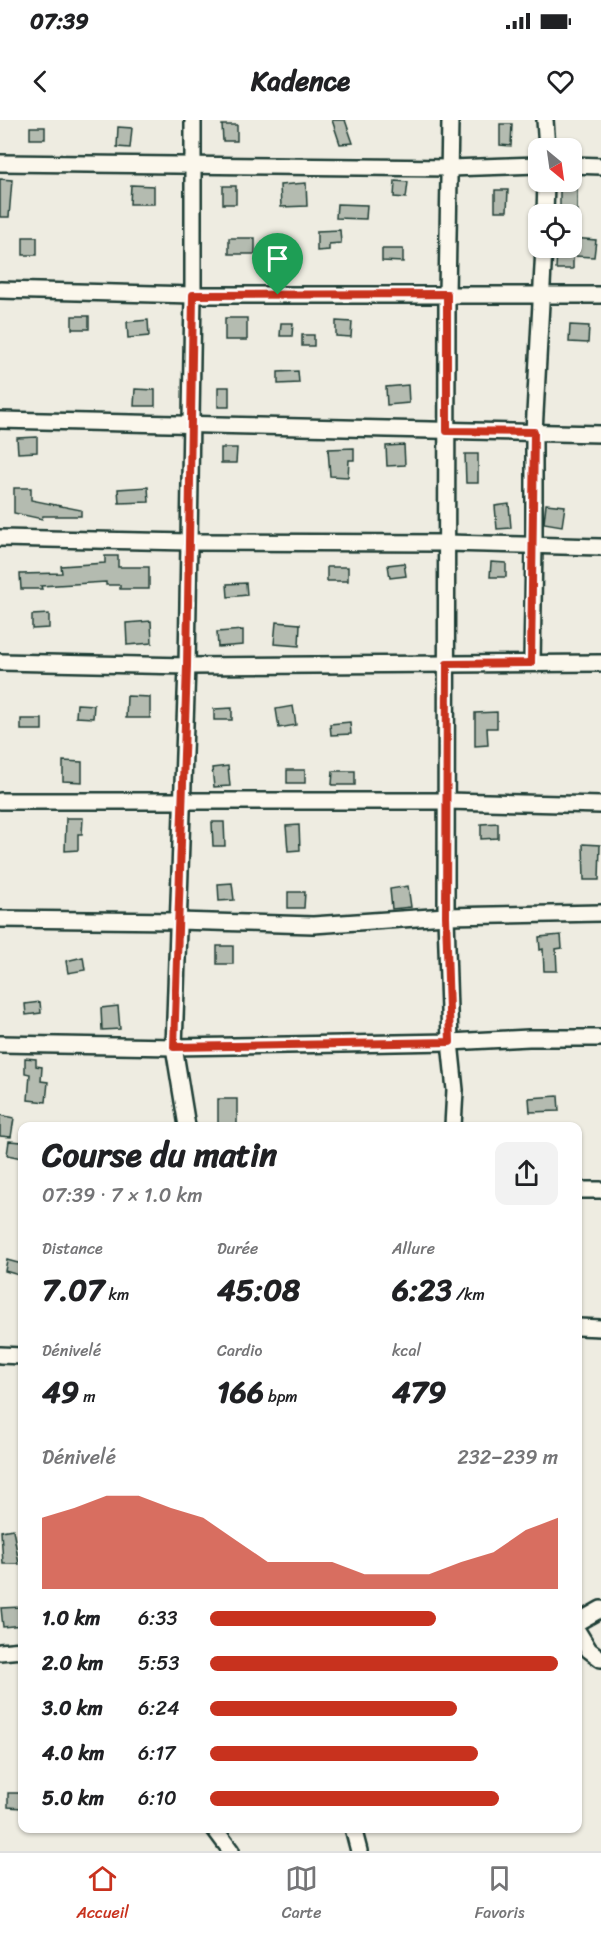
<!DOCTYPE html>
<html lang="fr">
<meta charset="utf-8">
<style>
:root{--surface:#fff;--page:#f2f2f2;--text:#202124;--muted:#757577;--line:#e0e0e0;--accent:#c8321e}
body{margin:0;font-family:Sriracha,sans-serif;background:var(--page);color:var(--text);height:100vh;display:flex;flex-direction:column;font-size:22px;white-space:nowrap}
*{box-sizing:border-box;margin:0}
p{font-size:20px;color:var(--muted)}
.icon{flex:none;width:33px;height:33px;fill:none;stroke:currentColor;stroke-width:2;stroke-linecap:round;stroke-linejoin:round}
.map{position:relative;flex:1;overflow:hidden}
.panel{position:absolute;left:18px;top:1002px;width:564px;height:711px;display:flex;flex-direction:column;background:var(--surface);border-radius:12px;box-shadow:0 2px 4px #0004}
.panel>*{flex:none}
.needle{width:39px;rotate:151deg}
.fabs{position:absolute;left:528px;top:18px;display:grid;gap:12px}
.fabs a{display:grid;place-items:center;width:54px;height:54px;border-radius:12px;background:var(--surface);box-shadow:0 2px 4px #0004;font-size:30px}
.pin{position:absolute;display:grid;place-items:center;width:51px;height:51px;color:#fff;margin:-62px -26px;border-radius:50% 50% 50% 0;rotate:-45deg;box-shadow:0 0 6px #0007}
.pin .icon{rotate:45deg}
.round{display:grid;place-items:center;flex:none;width:63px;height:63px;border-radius:12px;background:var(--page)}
.summary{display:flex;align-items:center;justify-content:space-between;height:102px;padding:0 24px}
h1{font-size:33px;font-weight:700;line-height:45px}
.stats{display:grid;grid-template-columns:repeat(3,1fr);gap:9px;height:102px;padding:6px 24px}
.stats div{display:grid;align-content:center}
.stats b{font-size:30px;font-weight:700}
.stats small{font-size:16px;font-weight:400}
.stats p{font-size:16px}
.chart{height:168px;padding:12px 24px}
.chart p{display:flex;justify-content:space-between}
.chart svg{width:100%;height:108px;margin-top:6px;fill:var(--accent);opacity:.7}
ul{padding:0 24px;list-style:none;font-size:20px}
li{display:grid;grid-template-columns:96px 72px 1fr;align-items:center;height:45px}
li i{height:15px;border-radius:8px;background:var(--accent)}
.status{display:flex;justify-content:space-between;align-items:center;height:42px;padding:0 30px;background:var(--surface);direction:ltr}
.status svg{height:16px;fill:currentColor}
header{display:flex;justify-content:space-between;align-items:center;height:78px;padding:0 24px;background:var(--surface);font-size:27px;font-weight:700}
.tabs{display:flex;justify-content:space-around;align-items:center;height:84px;border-top:2px solid var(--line);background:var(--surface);font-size:16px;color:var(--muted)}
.tabs a{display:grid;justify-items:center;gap:3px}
.tabs .active{color:var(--accent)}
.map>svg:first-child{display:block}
.building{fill:#b4bbb0;stroke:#1f3d34;stroke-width:1.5}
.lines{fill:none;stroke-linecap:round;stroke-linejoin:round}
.minor-casing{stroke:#1f3d34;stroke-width:20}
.minor{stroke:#fbf7ec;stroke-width:15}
.route-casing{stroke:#fff;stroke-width:12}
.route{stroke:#c8321e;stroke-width:8}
</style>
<div class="status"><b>07:39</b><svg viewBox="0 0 49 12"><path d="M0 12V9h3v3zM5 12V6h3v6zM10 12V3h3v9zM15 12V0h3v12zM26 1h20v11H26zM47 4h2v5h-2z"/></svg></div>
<header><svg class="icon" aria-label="back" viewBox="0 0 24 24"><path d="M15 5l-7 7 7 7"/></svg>Kadence<svg class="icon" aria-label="heart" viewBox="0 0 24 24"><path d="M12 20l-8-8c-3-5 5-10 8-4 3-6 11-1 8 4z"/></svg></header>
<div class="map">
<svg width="601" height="1731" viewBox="0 0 601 1731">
<rect width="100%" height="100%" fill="#eeece1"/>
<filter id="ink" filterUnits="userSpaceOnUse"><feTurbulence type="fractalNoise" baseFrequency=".0167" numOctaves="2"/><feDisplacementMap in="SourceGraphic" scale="12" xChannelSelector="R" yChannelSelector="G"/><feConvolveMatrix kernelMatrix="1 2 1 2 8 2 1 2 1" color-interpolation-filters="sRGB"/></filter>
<g filter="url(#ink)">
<g class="building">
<path d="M332,0h13l8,23 -13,1z"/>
<path d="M500,4h12l-1,22 -11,-1z"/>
<path d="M222,5h15v16h-14z"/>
<rect x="30" y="7" width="15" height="12"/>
<path d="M118,7l14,1 -2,20 -13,-1z"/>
<path d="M0,59l12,1 -3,37h-9z"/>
<path d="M395,61l13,1 -2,16 -12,-1z"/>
<path d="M306,63l1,23 -26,1 -1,-22z"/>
<rect x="560" y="63" width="17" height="31"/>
<path d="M131,65l23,1v18h-24z"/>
<rect x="223" y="66" width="13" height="18"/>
<path d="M495,70h13l-1,21h-12z"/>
<path d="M337,84l30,1 -1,14 -30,-1z"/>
<path d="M340,110l1,13 -12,1v6l-12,1v-20z"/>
<rect x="23" y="117" width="14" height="18"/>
<rect x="229" y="118" width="26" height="16"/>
<path d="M572,118l24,2 -2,17 -21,-1v13h-17l1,-19h15z"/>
<path d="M274,124l20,1v18l-21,-1z"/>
<path d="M382,129h21v13l-21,-1z"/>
<rect x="72" y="196" width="17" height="13"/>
<rect x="225" y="198" width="22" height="22"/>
<path d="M148,200l1,16 -21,2 -1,-16z"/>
<path d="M336,201l16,1 -1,15 -15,-1z"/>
<path d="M281,203h12l-1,13h-12z"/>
<path d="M570,205l19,1 -1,17 -19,-1z"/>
<rect x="302" y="215" width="12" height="11"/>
<path d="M298,251l1,12 -21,1v-12z"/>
<path d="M408,265l1,18 -22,2 -1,-18z"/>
<rect x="218" y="267" width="11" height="20"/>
<path d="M135,269l20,1v16h-21z"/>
<path d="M37,317v15l-19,1 -1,-15z"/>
<path d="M404,325l1,20 -18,1 -1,-20z"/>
<path d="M221,328h16l-1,15h-15z"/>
<path d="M354,328v12h-5l-1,17 -18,-1 -2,-27z"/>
<path d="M465,334h13v29h-12z"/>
<path d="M148,367l1,15 -30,1 -1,-14z"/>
<path d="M14,368h17v12l50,10v6h-38l-1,3 -28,-6z"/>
<path d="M509,384l2,24 -14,1 -2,-23z"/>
<path d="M546,384l19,2 -3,20 -18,-3z"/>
<path d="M105,436h13v11h31v22h-29v-4h-14v-3l-65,4 1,3h-21l-1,-15 42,-1 -1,-7 44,-3z"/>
<path d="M491,442l15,1v14h-16z"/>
<path d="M404,443l2,13 -16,2 -2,-13z"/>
<rect x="327" y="447" width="21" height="14"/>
<path d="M246,463l1,12 -19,2 -1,-13z"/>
<path d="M49,494v14l-17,1v-14z"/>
<path d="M151,501l1,22 -25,2 -1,-22z"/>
<path d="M276,502l24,2 -1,22 -25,-2z"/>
<path d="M243,510v15l-25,2 -1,-15z"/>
<path d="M127,576l23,1v21h-24z"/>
<path d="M77,584l17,1 -1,13 -17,-1z"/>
<path d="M293,586l3,19 -17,3 -3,-19z"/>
<path d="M232,588v12h-18v-11z"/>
<path d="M497,592v16h-10l1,17 -13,1v-33z"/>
<rect x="21" y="599" width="21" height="11"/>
<path d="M350,602l1,12 -20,1 -1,-11z"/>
<path d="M63,641l19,1v20l-19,-1z"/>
<path d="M228,646l2,20 -16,1 -2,-19z"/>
<rect x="287" y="650" width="18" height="13"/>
<path d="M333,651h22v14h-23z"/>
<path d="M66,698h17l-1,16h-4v16l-13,1z"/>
<path d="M212,702h12l1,24h-12z"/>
<path d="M498,703v15l-17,1v-15z"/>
<path d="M299,705l1,25 -12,1 -2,-25z"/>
<path d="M583,724l17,1 -1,35h-15z"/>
<path d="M232,763l2,17 -15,1 -1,-17z"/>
<path d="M408,766l3,21 -19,2 -2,-20z"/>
<path d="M288,772h17l-1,16h-16z"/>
<path d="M561,815l1,13 -6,1 1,22h-13l-1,-22 -3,1 -1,-13z"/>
<rect x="217" y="826" width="16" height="18"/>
<path d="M83,837l2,13 -17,3 -2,-12z"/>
<path d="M40,882l1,11 -15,2 -1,-11z"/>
<path d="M118,886l2,23 -18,1 -1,-22z"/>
<path d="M25,938l11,1v7l6,1 -1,14 7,1 -2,20 -18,-2 2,-26 -5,-1z"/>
<path d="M558,976l1,15 -29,1 -1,-14z"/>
<rect x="218" y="979" width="19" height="27"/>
<path d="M0,995l14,3 -3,19 -11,-1z"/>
<path d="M9,1021l13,1v16l-15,-3z"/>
<path d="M7,1140l15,4v12l-17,-5z"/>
<path d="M13,1409l6,35h-16l-2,-33z"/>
<path d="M21,1487l1,18 -19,2 -2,-19z"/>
<path d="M8,1673h14v15l-14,-1z"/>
</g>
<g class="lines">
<defs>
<g id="minor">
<path d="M450,0l-3,174 -1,622 4,126 5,48 -2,36"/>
<path d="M545,0l2,28"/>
<path d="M0,43l450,5 88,-3"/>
<path d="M572,45l29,1"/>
<path d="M545,94l1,-32"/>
<path d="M0,170l193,5h408"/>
<path d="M0,300l601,14"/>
<path d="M0,418l189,4 258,1 154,4"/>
<path d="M0,542l187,4 414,-3"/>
<path d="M532,543l2,-118v-113l10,-184"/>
<path d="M0,681h447l154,4"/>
<path d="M0,799l178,2 135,4 133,-9 155,-3"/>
<path d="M0,924l174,3 276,-5 79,-4h72"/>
<path d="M187,1006l-13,-79 13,-381 6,-371v-175"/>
<path d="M578,1070h23"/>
<path d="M578,1207l23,1"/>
<path d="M0,1235l22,1"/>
<path d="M578,1502l23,-13"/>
<path d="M578,1512l11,18 12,9"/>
<path d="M0,1532l22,-2"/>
<path d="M214,1708l17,23"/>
<path d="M353,1708l6,23"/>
</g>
</defs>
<use href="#minor" class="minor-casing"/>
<use href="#minor" class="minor"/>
</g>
</g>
<g class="lines" filter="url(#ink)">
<defs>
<path id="route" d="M447,174v137l87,1 -3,231 -84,1 -1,252 4,126 -276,5 13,-381 6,-371z"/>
</defs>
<use href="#route" class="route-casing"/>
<use href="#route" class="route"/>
</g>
</svg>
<div class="fabs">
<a><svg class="needle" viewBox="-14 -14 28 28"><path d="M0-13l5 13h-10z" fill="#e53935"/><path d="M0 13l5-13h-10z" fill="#757577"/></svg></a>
<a><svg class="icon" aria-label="locate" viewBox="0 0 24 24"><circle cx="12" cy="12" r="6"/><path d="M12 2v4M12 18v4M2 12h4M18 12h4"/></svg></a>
</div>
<div class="pin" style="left:278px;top:175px;background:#1e9e55"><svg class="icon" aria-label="arrive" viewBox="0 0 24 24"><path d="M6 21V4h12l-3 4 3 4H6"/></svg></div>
<section class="panel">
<div class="summary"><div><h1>Course du matin</h1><p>07:39 · 7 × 1.0 km</p></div><a class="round"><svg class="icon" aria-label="share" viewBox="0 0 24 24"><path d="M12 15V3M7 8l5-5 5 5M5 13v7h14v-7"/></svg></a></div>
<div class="stats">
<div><p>Distance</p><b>7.07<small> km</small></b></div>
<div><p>Durée</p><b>45:08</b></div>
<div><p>Allure</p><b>6:23<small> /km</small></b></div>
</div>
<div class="stats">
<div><p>Dénivelé</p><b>49<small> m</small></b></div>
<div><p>Cardio</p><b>166<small> bpm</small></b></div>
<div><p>kcal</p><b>479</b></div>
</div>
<div class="chart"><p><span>Dénivelé</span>232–239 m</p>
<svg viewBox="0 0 160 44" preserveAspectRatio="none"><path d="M0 44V15L10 11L20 6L30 6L40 11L50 15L60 24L70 33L80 33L90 33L100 38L110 38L120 38L130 33L140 29L150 20L160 15V44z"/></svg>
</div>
<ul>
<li><b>1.0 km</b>6:33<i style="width:65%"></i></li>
<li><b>2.0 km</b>5:53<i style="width:100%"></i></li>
<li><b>3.0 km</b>6:24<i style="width:71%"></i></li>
<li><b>4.0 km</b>6:17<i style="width:77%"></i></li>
<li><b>5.0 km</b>6:10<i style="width:83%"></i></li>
</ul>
</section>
</div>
<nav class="tabs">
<a class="active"><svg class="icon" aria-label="home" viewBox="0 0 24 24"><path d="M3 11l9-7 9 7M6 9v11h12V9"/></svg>Accueil</a>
<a><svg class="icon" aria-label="map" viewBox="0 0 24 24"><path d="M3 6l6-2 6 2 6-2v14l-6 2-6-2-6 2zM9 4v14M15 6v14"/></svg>Carte</a>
<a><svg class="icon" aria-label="saved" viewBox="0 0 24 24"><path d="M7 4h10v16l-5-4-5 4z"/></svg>Favoris</a>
</nav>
